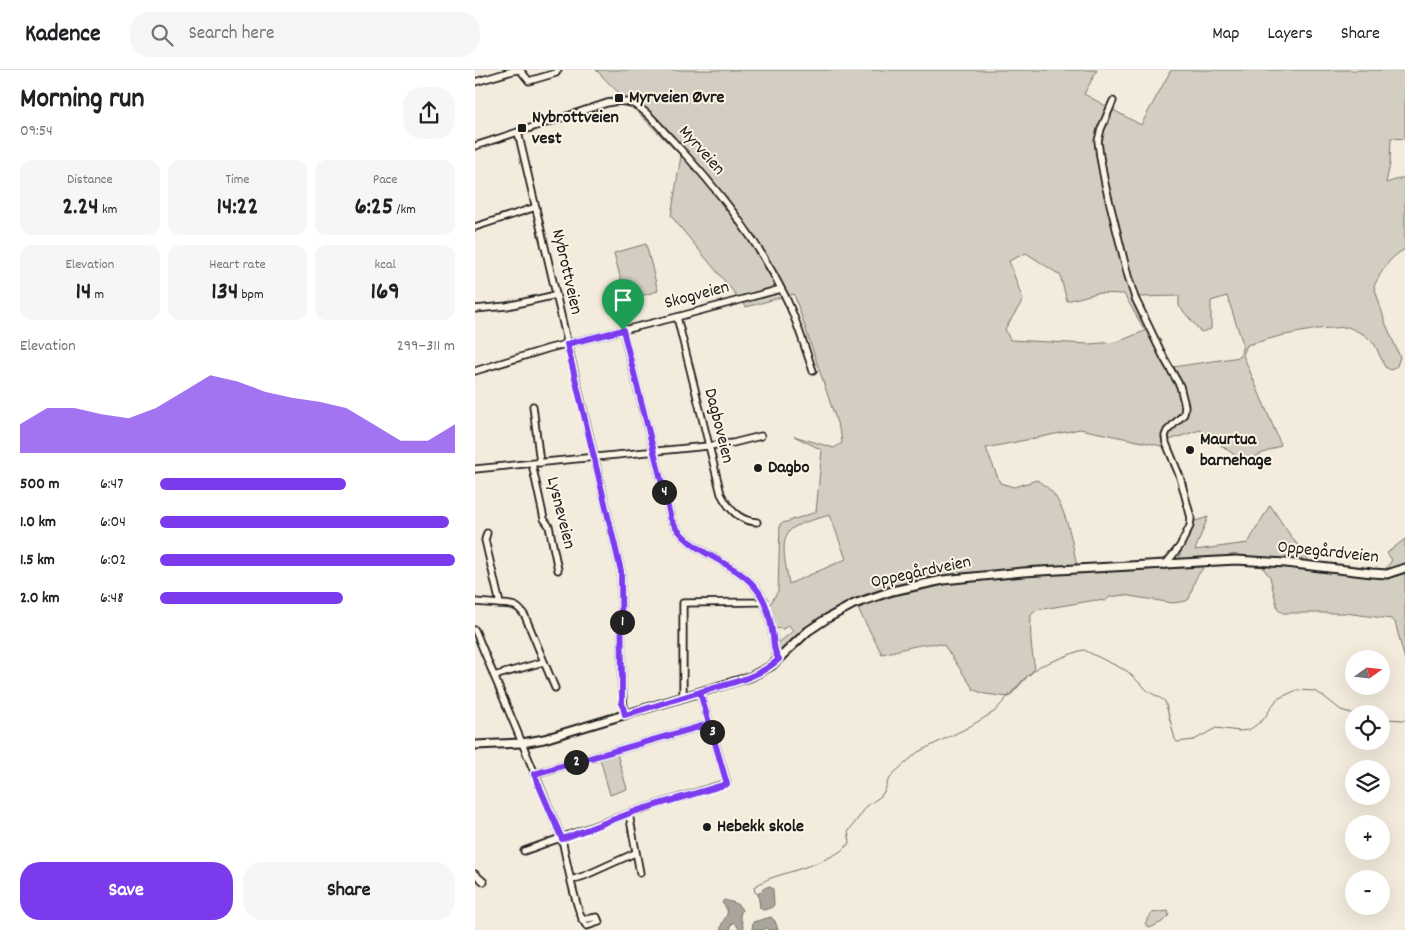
<!DOCTYPE html>
<meta charset="utf-8">
<style>
:root{--surface:#fff;--page:#f6f6f6;--text:#202124;--muted:#757577;--line:#e0e0e0;--accent:#7c3aed}
body{margin:0;font-family:Dekko,sans-serif;background:var(--page);color:var(--text);height:100vh;display:flex;flex-direction:column;font-size:19px;white-space:nowrap}
*{box-sizing:border-box;margin:0}
p{font-size:16px;color:var(--muted)}
.icon{flex:none;width:28px;height:28px;fill:none;stroke:currentColor;stroke-width:2;stroke-linecap:round;stroke-linejoin:round}
.map{position:relative;flex:1;overflow:hidden}
.details{display:flex;flex-direction:column;background:var(--surface);width:475px}
.details>*{flex:none}
.needle{width:32px;rotate:75deg}
.controls{position:absolute;left:870px;top:580px;display:grid;gap:10px}
.controls a{display:grid;place-items:center;width:45px;height:45px;border-radius:50%;background:var(--surface);box-shadow:0 5px 20px #0002;font-size:25px}
.pin{position:absolute;display:grid;place-items:center;width:42px;height:42px;color:#fff;margin:-51px -21px;border-radius:50% 50% 50% 0;rotate:-45deg;box-shadow:0 0 5px #0007}
.pin .icon{rotate:45deg}
.km{position:absolute;width:25px;height:25px;margin:-12px;border-radius:50%;background:#222;color:#fff;font-size:14px;line-height:25px;text-align:center}
.round{display:grid;place-items:center;flex:none;width:52px;height:52px;border-radius:20px;background:var(--page)}
.head{display:flex;align-items:center;justify-content:space-between;height:85px;padding:0 20px}
h1{font-size:28px;font-weight:700;line-height:38px}
.figures{display:grid;grid-template-columns:repeat(3,1fr);gap:8px;height:85px;padding:5px 20px}
.figures div{display:grid;align-content:center;border-radius:12px;background:var(--page);text-align:center}
.figures b{font-size:25px;font-weight:700}
.figures small{font-size:14px;font-weight:400}
.figures p{font-size:14px}
.chart{height:140px;padding:10px 20px}
.chart p{display:flex;justify-content:space-between}
.chart svg{width:100%;height:90px;margin-top:5px;fill:var(--accent);opacity:.7}
.action{display:flex;gap:10px;margin-top:auto;padding:10px 20px}
.action a{flex:1;height:58px;border-radius:20px;background:var(--accent);color:#fff;font-size:20px;font-weight:700;line-height:58px;text-align:center}
.action a+a{background:var(--page);color:var(--text)}
ul{padding:0 20px;list-style:none;font-size:16px}
li{display:grid;grid-template-columns:80px 60px 1fr;align-items:center;height:38px}
li i{height:12px;border-radius:6px;background:var(--accent)}
header{display:flex;align-items:center;gap:30px;box-sizing:border-box;height:70px;padding:0 25px;background:var(--surface);border-bottom:1px solid var(--line)}
header strong{font-size:24px}
nav{display:flex;gap:28px;margin-inline-start:auto;font-size:18px}
.search{width:350px;height:45px;background:var(--page);display:flex;align-items:center;gap:12px;box-sizing:border-box;padding:0 18px;border-radius:20px;color:var(--muted);font-size:19px}
main{display:flex;flex:1;min-height:0}
.map>svg:first-child{display:block}
.green{fill:#d3cec1;stroke:#78756e;fill-rule:evenodd}
.water{fill:#aaa59b;stroke:#716e68}
.lines{fill:none;stroke-linecap:round;stroke-linejoin:round}
.stream{stroke:#716e68;stroke-width:1}
.minor-casing{stroke:#1c1c1c;stroke-width:9}
.major-casing{stroke:#1c1c1c;stroke-width:11}
.minor{stroke:#fcf5e5;stroke-width:5.5}
.major{stroke:#fcf5e5;stroke-width:7}
.route-casing{stroke:#fff;stroke-width:10}
.route{stroke:#7c3aed;stroke-width:6}
.poi-dot{fill:#1c1c1c;stroke:#fcf5e5;stroke-width:2}
.labels{text-anchor:middle;dominant-baseline:central;stroke-width:4;stroke-linejoin:round;paint-order:stroke}
.poi-label{font-size:18px;font-weight:bold;fill:#1c1c1c;stroke:#fcf5e5;text-anchor:start}
.street-label{font-size:18px;fill:#1c1c1c;stroke:#fcf5e5}
</style>
<header>
<strong>Kadence</strong>
<div class="search"><svg class="icon" aria-label="search" viewBox="0 0 24 24"><circle cx="10" cy="10" r="6"/><path d="M15 15l6 6"/></svg>Search here</div>
<nav><a>Map</a><a>Layers</a><a>Share</a></nav>
</header>
<main>
<section class="details">
<div class="head"><div><h1>Morning run</h1><p>09:54</p></div><a class="round"><svg class="icon" aria-label="share" viewBox="0 0 24 24"><path d="M12 15V3M7 8l5-5 5 5M5 13v7h14v-7"/></svg></a></div>
<div class="figures">
<div><p>Distance</p><b>2.24<small> km</small></b></div>
<div><p>Time</p><b>14:22</b></div>
<div><p>Pace</p><b>6:25<small> /km</small></b></div>
</div>
<div class="figures">
<div><p>Elevation</p><b>14<small> m</small></b></div>
<div><p>Heart rate</p><b>134<small> bpm</small></b></div>
<div><p>kcal</p><b>169</b></div>
</div>
<div class="chart"><p><span>Elevation</span>299–311 m</p>
<svg viewBox="0 0 160 44" preserveAspectRatio="none"><path d="M0 44V30L10 22L20 22L30 25L40 27L50 22L60 14L70 6L80 9L90 14L100 17L110 19L120 22L130 30L140 38L150 38L160 30V44z"/></svg>
</div>
<ul>
<li><b>500 m</b>6:47<i style="width:63%"></i></li>
<li><b>1.0 km</b>6:04<i style="width:98%"></i></li>
<li><b>1.5 km</b>6:02<i style="width:100%"></i></li>
<li><b>2.0 km</b>6:48<i style="width:62%"></i></li>
</ul>
<div class="action"><a>Save</a><a>Share</a></div>
</section>
<div class="map">
<svg width="930" height="860" viewBox="0 0 930 860">
<rect width="100%" height="100%" fill="#f3ecdd"/>
<filter id="ink" filterUnits="userSpaceOnUse"><feTurbulence type="fractalNoise" baseFrequency=".02" numOctaves="2"/><feDisplacementMap in="SourceGraphic" scale="10" xChannelSelector="R" yChannelSelector="G"/><feConvolveMatrix kernelMatrix="1 2 1 2 8 2 1 2 1" color-interpolation-filters="sRGB"/></filter>
<g filter="url(#ink)">
<g class="green">
<path d="M121,0h501l-13,24 57,31 30,-55h234v69l-14,-1 -1,26 -4,19 19,-6v72c-17,10 -22,20 -31,37l11,36 15,35 -3,9 -6,4 -6,-3 -10,-22 -10,-10 -17,-8 -31,2 -37,7 -33,9 -4,10 38,90 -31,14 -14,-3 -36,-26 -31,10 -7,6 -82,-17 -94,19 14,35 14,4 23,-7c5,4 12,8 16,13 15,21 19,49 24,73 -93,6 -205,2 -279,69 -7,6 -14,11 -19,18l-3,-8 17,-14 -4,-6 -6,4 -9,-1 -5,-22 9,-15 2,-67 36,-12 6,-62 -28,-14 40,12 8,-5 -1,-8 -47,-141 -48,13 -75,-91 10,-60zM551,183l34,22 7,26 30,-8 27,1 21,37 -28,11 -28,2 -79,-4 -5,-11 18,-29 -14,-39zM704,226v10l22,26 10,-3v-28l16,-5 16,48 -3,13 -67,10 -36,-70zM355,445l16,44 -57,25c-2,-16 -12,-46 4,-56 9,-6 27,-10 37,-13z"/>
<path d="M171,174l12,47 -32,9 -12,-47z"/>
<path d="M795,435l20,30 20,27 -51,-4 -81,2 14,-38 16,-5 -13,33 53,-7z"/>
<path d="M930,469v23l-12,7 -9,2 8,-11 -5,-7z"/>
<path d="M798,493l119,13 13,-6v90l-10,-38 -4,-3 -46,-6h-62l-5,-3 -8,-33 -7,-9 8,-2z"/>
<path d="M726,495l2,3 -8,12 -6,19 -3,2 -13,2 -50,-8 -13,2 -5,4 -9,-1 -59,10 -6,5c-1,19 0,35 4,53l-26,29 -24,-3 -11,-4 -30,-45c-16,-5 -46,6 -62,9l-24,-45 12,-6 24,-7 60,-13 86,-8 143,-7z"/>
<path d="M142,684l10,35 -17,6 -10,-37z"/>
<path d="M693,841l1,4 -7,7 -12,6 -5,-4 7,-11z"/>
</g>
<g class="water">
<path d="M294,816l4,3 1,16 -3,3 -8,2 -3,-2 -2,-14 5,-5z"/>
<path d="M249,830c7,2 14,2 18,10l-2,5 4,15h-4l-6,-8 -4,4 1,4h-10c-1,-12 14,-15 1,-27z"/>
<path d="M296,847l4,4 3,9h-9l-3,-2 -2,2h-12l1,-8z"/>
</g>
<g class="lines">
<g class="stream">
<path d="M906,649l24,1"/>
<path d="M283,824l-3,-2 -1,-5c5,-3 11,-7 17,-9 17,-6 73,-20 79,-37l-2,-9 19,-26 14,-10 4,-6 3,-9 6,-8 24,-21 49,-24 27,-16 29,-32 17,-14 39,-15 5,-1 43,21 21,20 17,10 10,38 2,3 17,-2 22,-12 23,3 10,-1 14,-10 14,-21 20,-9 17,1 8,4 19,15 13,4"/>
</g>
<defs>
<g id="minor">
<path d="M42,0l4,1 8,10 27,-8 2,-3"/>
<path d="M0,12l41,-12"/>
<path d="M638,31l-12,28 -3,12 2,16 5,27 23,92 7,22 29,60 16,28 5,20 -1,8 -17,17 -2,5 1,7 14,34 11,41 -1,8 -10,20 -15,19"/>
<path d="M43,62l103,439 1,117 3,27"/>
<path d="M0,76l132,-43c9,-2 17,-3 26,1 15,7 27,24 39,36 44,47 84,97 113,156 12,24 19,50 28,75"/>
<path d="M0,157l61,-20"/>
<path d="M0,239l32,-3 49,-11"/>
<path d="M202,247l44,177c8,15 18,27 36,28"/>
<path d="M148,261l48,188c17,35 60,40 84,68 12,14 15,31 18,50 1,8 1,16 5,22"/>
<path d="M0,301l75,-23 127,-31 104,-28"/>
<path d="M58,336l7,57"/>
<path d="M57,394l12,55 5,7 9,44"/>
<path d="M0,399l233,-23 25,-3 28,-7"/>
<path d="M12,463l-2,7 15,64c13,1 17,0 25,12l30,72"/>
<path d="M0,532l25,2"/>
<path d="M0,560l87,209c3,14 15,80 25,87l12,-4 -2,-5 -15,3"/>
<path d="M19,606l49,-14"/>
<path d="M208,627v-94l76,-1 5,-2"/>
<path d="M59,704l175,-50"/>
<path d="M154,744l11,59"/>
<path d="M49,781l112,-40 91,-28 -27,-91"/>
<path d="M0,804l9,8"/>
<path d="M96,810l13,-4 51,-23"/>
</g>
<path id="major" d="M0,675l47,-2 22,-4 206,-62 21,-11 37,-35 18,-12 28,-15 38,-13 51,-11 80,-8 213,-12 50,3 86,10 15,1 18,-6"/>
</defs>
<use href="#minor" class="minor-casing"/>
<use href="#major" class="major-casing"/>
<use href="#minor" class="minor"/>
<use href="#major" class="major"/>
</g>
</g>
<g class="lines" filter="url(#ink)">
<defs>
<path id="route" d="M148,260l-56,14 54,227 1,117v15l3,12 75,-23 9,32 -175,50 28,65 74,-28 91,-27 -27,-92c28,-8 57,-13 79,-33 -5,-6 -5,-14 -6,-22 -3,-19 -6,-36 -18,-50 -24,-28 -67,-33 -84,-68l-48,-189"/>
</defs>
<use href="#route" class="route-casing"/>
<use href="#route" class="route"/>
</g>
<g class="poi-dot">
<rect x="139" y="23" width="10" height="10" rx="2.5"/>
<rect x="42" y="53" width="10" height="10" rx="2.5"/>
<circle cx="715" cy="380" r="5"/>
<circle cx="283" cy="398" r="5"/>
<circle cx="232" cy="757" r="5"/>
</g>
<g class="labels">
<g class="poi-label">
<text x="154" y="28">Myrveien Øvre</text>
<text x="57" y="48">Nybrottveien<tspan x="57" dy="21">vest</tspan></text>
<text x="725" y="370">Maurtua<tspan x="725" dy="21">barnehage</tspan></text>
<text x="293" y="398">Dagbo</text>
<text x="242" y="757">Hebekk skole</text>
</g>
<g class="street-label">
<text transform="translate(226 81) rotate(48)">Myrveien</text>
<text transform="translate(91 202) rotate(77)">Nybrottveien</text>
<text transform="translate(222 226) rotate(-15)">Skogveien</text>
<text transform="translate(243 356) rotate(76)">Dagboveien</text>
<text transform="translate(85 443) rotate(76)">Lysneveien</text>
<text transform="translate(853 483) rotate(6)">Oppegårdveien</text>
<text transform="translate(446 503) rotate(-12)">Oppegårdveien</text>
</g>
</g>
</svg>
<div class="controls">
<a><svg class="needle" viewBox="-14 -14 28 28"><path d="M0-13l5 13h-10z" fill="#e53935"/><path d="M0 13l5-13h-10z" fill="#757577"/></svg></a>
<a><svg class="icon" aria-label="locate" viewBox="0 0 24 24"><circle cx="12" cy="12" r="6"/><path d="M12 2v4M12 18v4M2 12h4M18 12h4"/></svg></a>
<a><svg class="icon" aria-label="layers" viewBox="0 0 24 24"><path d="M12 4l9 5-9 5-9-5zM3 14l9 5 9-5"/></svg></a>
<a>+</a>
<a>−</a>
</div>
<div class="pin" style="left:148px;top:260px;background:#1e9e55"><svg class="icon" aria-label="arrive" viewBox="0 0 24 24"><path d="M6 21V4h12l-3 4 3 4H6"/></svg></div>
<b class="km" style="left:147px;top:552px">1</b>
<b class="km" style="left:101px;top:692px">2</b>
<b class="km" style="left:237px;top:662px">3</b>
<b class="km" style="left:189px;top:422px">4</b>
</div>
</main>
